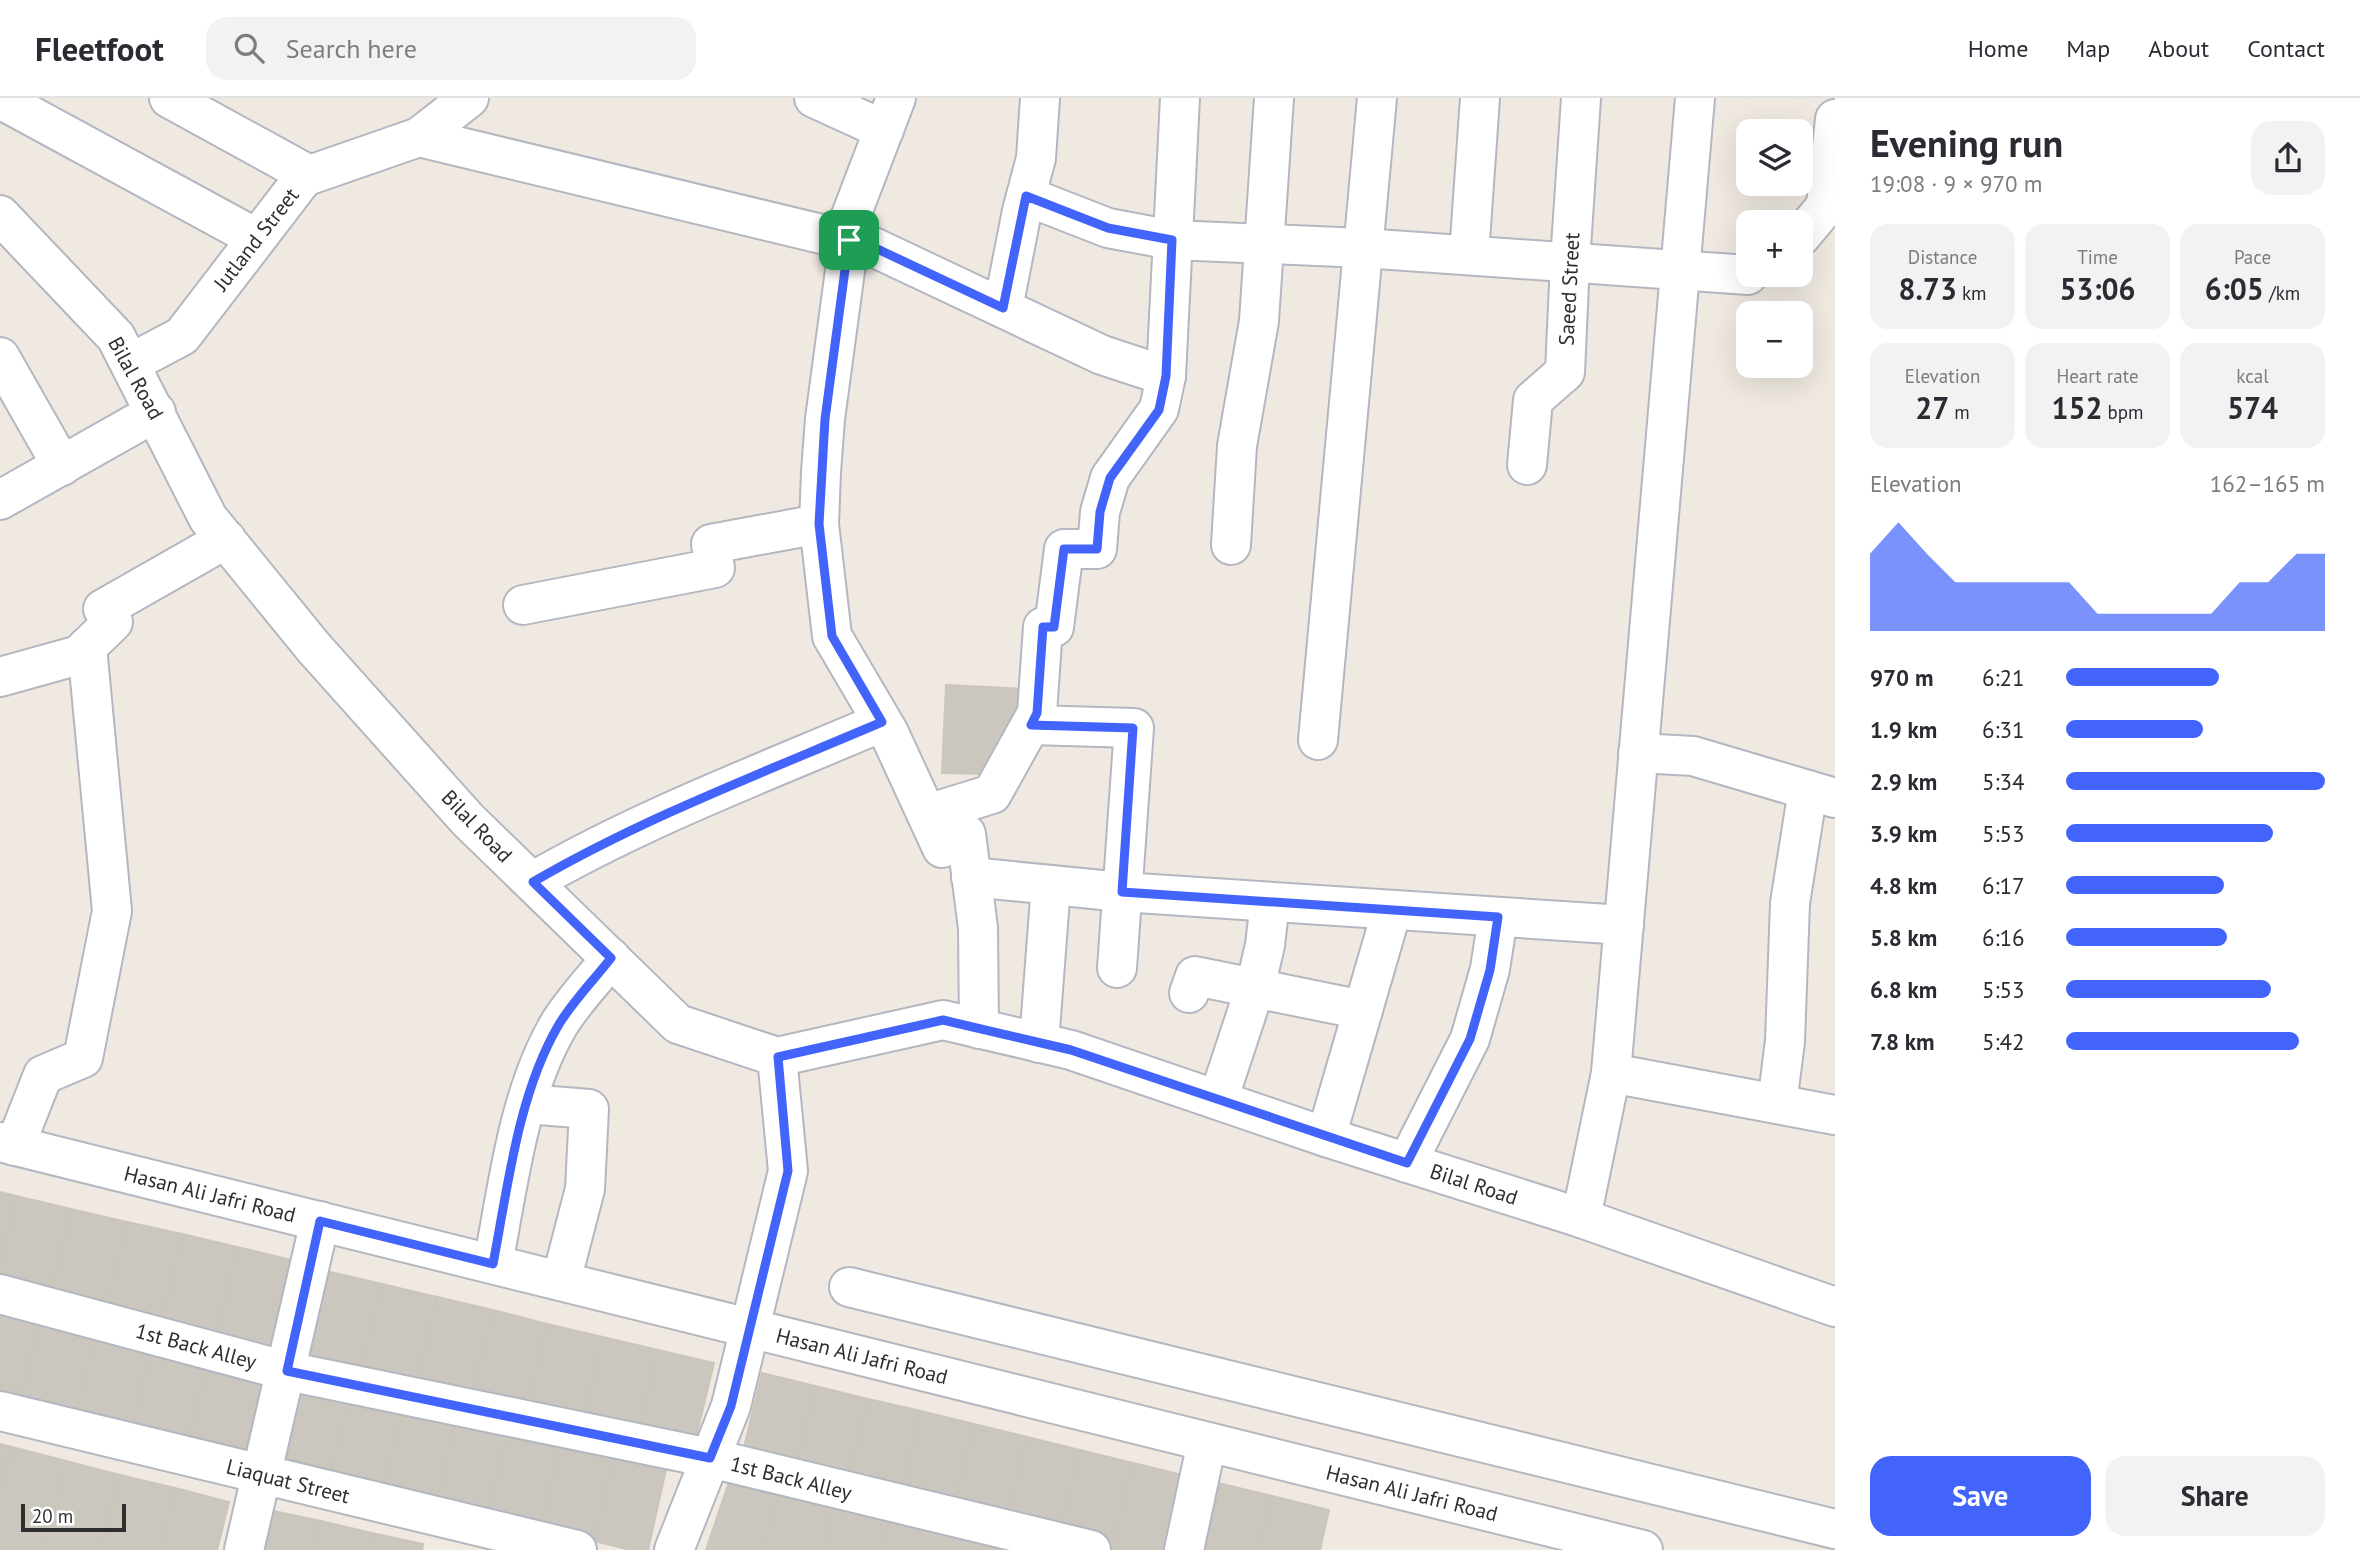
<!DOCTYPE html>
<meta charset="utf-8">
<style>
:root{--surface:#fff;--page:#f2f2f3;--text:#2b2b33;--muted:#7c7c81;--line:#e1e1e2;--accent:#4264fb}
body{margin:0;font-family:"PT Sans",sans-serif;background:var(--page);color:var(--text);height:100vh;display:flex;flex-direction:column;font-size:26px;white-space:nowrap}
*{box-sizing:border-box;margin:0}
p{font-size:23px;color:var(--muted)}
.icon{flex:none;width:38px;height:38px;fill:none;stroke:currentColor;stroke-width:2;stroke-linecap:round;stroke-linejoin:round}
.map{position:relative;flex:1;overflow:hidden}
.details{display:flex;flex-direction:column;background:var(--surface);width:525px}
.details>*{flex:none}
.controls{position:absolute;left:1736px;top:21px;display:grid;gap:14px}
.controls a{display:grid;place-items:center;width:77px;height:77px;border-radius:14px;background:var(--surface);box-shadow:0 7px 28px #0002;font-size:35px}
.scale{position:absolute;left:21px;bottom:18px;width:105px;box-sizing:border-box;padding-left:7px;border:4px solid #2e2e2e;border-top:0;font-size:19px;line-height:24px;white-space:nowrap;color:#2e2e2e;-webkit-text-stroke:5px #fff;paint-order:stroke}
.pin{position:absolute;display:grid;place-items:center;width:60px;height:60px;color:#fff;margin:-30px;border-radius:14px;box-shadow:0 4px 10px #0006}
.round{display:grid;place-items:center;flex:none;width:74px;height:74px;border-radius:21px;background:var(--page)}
.headline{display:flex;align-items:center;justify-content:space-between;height:119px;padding:0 35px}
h1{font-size:38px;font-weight:700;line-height:52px}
.metrics{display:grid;grid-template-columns:repeat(3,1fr);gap:10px;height:119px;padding:7px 35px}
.metrics div{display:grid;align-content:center;border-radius:18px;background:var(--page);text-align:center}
.metrics b{font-size:30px;font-weight:700}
.metrics small{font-size:19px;font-weight:400}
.metrics p{font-size:19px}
.chart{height:196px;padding:14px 35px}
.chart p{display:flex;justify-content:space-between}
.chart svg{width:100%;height:126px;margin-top:7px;fill:var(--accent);opacity:.7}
.button{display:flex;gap:14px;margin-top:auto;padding:14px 35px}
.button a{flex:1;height:80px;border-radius:21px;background:var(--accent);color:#fff;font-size:28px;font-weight:700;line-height:80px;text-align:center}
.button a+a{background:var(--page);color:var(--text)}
ul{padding:0 35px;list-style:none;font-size:23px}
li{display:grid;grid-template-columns:112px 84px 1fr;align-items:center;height:52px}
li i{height:18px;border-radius:9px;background:var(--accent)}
header{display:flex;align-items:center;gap:42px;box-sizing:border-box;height:98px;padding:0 35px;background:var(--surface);border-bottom:2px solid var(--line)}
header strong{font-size:33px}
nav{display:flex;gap:38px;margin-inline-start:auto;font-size:24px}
.search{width:490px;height:63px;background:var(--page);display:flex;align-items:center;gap:18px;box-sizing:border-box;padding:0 24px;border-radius:21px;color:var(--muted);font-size:26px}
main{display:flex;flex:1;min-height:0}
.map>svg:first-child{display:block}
.building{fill:#cbc7bf;stroke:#cbc5ba;stroke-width:2}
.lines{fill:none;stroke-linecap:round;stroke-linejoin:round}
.minor-casing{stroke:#b4b7c1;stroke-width:42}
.minor{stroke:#fff;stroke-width:38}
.route-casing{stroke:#fff;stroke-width:14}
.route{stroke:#4264fb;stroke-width:9}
.labels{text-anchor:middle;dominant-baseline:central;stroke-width:6;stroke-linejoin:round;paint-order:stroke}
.street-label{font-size:21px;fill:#2e2e2e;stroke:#fff}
</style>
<header>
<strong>Fleetfoot</strong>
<div class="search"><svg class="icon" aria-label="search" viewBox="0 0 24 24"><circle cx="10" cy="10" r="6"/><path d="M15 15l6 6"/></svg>Search here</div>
<nav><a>Home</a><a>Map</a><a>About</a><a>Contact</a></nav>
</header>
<main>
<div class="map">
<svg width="1835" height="1452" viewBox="0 0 1835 1452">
<rect width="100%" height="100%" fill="#efe9e1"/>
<g class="building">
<path d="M946,587l82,4 -43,85 -43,-1z"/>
<path d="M0,1094l16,4 -16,71z"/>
<path d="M16,1098l55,13 -21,92 -50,-12v-22z"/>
<path d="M71,1111l56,13 -21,91 -56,-12z"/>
<path d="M127,1124l55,12 -21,92 -55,-13z"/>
<path d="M182,1136l55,13 -21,92 -55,-13z"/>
<path d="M237,1149l55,13 -21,92 -55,-13z"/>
<path d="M326,1173l56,13 -22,90 -55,-13z"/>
<path d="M382,1186l55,13 -21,90 -56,-13z"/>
<path d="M437,1199l56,13 -22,90 -55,-13z"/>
<path d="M0,1202l42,10 -23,95 -19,-5z"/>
<path d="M42,1212l56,13 -23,95 -56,-13z"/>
<path d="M493,1212l54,14 -20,89 -56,-13z"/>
<path d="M98,1225l56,14 -23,95 -56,-14z"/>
<path d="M547,1226l56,13 -21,90 -55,-14z"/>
<path d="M154,1239l56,13 -23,95 -56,-13z"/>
<path d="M603,1239l55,13 -21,90 -55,-13z"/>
<path d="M210,1252l56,13 -23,96 -56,-14z"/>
<path d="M658,1252l56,13 -22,90 -55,-13z"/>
<path d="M762,1275l53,13 -21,86 -53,-12z"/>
<path d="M299,1279l52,12 -21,89 -52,-13z"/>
<path d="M815,1288l53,13 -21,86 -53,-13z"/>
<path d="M351,1291l53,13 -21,88 -53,-12z"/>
<path d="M868,1301l53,12 -21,87 -53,-13z"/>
<path d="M404,1304l53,13 -21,88 -53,-13z"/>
<path d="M921,1313l53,13 -21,87 -53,-13z"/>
<path d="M457,1317l53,12 -22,88 -52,-12z"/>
<path d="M974,1326l53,13 -20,87 -54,-13z"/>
<path d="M510,1329l52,13 -21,88 -53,-13z"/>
<path d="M1027,1339l53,13 -21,86 -52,-12z"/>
<path d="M562,1342l53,13 -21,88 -53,-13z"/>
<path d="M0,1346l12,3 -12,47z"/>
<path d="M12,1349l54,14 -22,89h-44v-56z"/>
<path d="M1080,1352l53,13 -21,86 -53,-13z"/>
<path d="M615,1355l52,12 -19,85h-17l-37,-9z"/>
<path d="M66,1363l54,14 -19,75h-57z"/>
<path d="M1133,1365l53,13 -17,74 -57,-1z"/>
<path d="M120,1377l55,13 -16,62h-58z"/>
<path d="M730,1381l48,13 -14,58h-58z"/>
<path d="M1214,1384l58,14 -13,54h-61z"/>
<path d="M175,1390l54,14 -12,48h-58z"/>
<path d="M778,1394l56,14 -11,44h-59z"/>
<path d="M1272,1398l57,14 -9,40h-61z"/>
<path d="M834,1408l55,14 -7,30h-59z"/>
<path d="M269,1412l52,11 -7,29h-54z"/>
<path d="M889,1422l56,14 -4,16h-59z"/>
<path d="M321,1423l51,12 -4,17h-54z"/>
<path d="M372,1435l51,11 -1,6h-54z"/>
<path d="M945,1436l55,14v2h-59z"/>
</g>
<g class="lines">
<defs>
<g id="minor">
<path d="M169,0l140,77"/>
<path d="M814,0l70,32"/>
<path d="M0,1l256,139"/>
<path d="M419,39l452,109 231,109 64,21"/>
<path d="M1026,98l82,32 64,12 191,8 385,27"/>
<path d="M1826,108l9,-87"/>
<path d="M0,117l116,122 92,181 106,130 154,172 210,204 99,33 166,-37 128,30 255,87 255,81 254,89"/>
<path d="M1801,138l25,-30"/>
<path d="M842,141l54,-141"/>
<path d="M849,143l-24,178 -4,53 -2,52 13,112 57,97 53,115 24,-14 12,94 1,101"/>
<path d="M1469,157l11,-157"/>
<path d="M1003,210l19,-97 14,-53 4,-60"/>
<path d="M0,259l62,109"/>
<path d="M131,265l51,-27 122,-159 115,-40 50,-39"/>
<path d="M1527,367l6,-65 32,-28 5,-110 11,-164"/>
<path d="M0,402l156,-88"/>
<path d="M1231,447l6,-99 22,-125 15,-223"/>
<path d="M523,507l192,-37 -4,-24 108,-20"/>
<path d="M0,579l79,-22 34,-33 -10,-13 123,-70"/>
<path d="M1031,627l103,3 -17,240"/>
<path d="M1318,642l59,-642"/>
<path d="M1638,655l55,3 142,42"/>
<path d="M927,716l65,-20 45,-81 6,-86h11l10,-78h33l3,-37 10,-34 49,-69 7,-33 14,-278"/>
<path d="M971,779l151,15 502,33"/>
<path d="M532,784c111,-64 233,-110 350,-160"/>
<path d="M1189,895l6,-17 168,34"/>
<path d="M1039,945l12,-158"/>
<path d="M1611,975l224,42"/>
<path d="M1218,1002l37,-112 10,-43 5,-43"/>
<path d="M527,1006l62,5 -4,80 -24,92"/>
<path d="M1777,1006l8,-63 5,-138 18,-113"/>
<path d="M1326,1039l66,-227"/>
<path d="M0,1044l1643,408"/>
<path d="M15,1048l28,-71 40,-17 29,-147 -25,-264"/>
<path d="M1407,1065l63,-124 20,-70 8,-52"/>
<path d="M1581,1120l30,-145 84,-975"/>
<path d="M493,1166c15,-78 25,-169 65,-238 14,-24 36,-46 53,-68"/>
<path d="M849,1189l986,242"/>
<path d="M0,1196l287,77 423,87 381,92"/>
<path d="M0,1313l577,139"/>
<path d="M244,1452l76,-329"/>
<path d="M674,1452l57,-144 57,-235 -11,-114"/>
<path d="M1184,1452l23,-108"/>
</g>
</defs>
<use href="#minor" class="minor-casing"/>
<use href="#minor" class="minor"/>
</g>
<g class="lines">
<defs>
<path id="route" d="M1026,98l82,32 64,12 -6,136 -7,34 -49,68 -10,34 -3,37h-33l-10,78h-11l-6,86 -6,12 102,3 -11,164 376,25 -8,53 -20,69 -63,124 -336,-113 -128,-30 -165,37 10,114 -57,235 -21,52 -423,-87 33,-150 173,43c15,-78 25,-169 65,-238 14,-24 36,-46 53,-68l-78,-76c110,-64 232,-110 349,-160l-50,-86 -13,-112 6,-105 24,-179 22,6 132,62z"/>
</defs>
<use href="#route" class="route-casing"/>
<use href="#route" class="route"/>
</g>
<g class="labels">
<g class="street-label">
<text transform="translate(256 141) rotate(-52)">Jutland Street</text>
<text transform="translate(1569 191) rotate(-87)">Saeed Street</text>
<text transform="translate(136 280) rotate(61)">Bilal Road</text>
<text transform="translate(477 728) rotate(46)">Bilal Road</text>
<text transform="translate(1474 1086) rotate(18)">Bilal Road</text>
<text transform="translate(210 1096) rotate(14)">Hasan Ali Jafri Road</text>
<text transform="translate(196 1248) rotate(15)">1st Back Alley</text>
<text transform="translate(862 1258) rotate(14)">Hasan Ali Jafri Road</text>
<text transform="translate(791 1380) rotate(14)">1st Back Alley</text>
<text transform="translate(288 1383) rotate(14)">Liaquat Street</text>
<text transform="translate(1412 1395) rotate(14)">Hasan Ali Jafri Road</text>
</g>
</g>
</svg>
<div class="controls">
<a><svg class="icon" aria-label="layers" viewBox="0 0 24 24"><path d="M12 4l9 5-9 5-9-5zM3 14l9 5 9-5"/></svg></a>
<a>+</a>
<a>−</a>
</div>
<div class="scale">20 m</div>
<div class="pin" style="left:849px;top:142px;background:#1e9e55"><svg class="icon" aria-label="arrive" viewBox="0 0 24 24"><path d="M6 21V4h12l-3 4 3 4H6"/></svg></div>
</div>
<section class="details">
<div class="headline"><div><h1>Evening run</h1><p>19:08 · 9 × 970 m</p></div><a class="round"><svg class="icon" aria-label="share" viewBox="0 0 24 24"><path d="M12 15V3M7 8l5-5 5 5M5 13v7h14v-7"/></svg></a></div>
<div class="metrics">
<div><p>Distance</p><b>8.73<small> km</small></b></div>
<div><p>Time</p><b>53:06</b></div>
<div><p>Pace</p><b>6:05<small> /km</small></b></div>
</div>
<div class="metrics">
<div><p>Elevation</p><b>27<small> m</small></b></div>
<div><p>Heart rate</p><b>152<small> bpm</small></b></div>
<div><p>kcal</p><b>574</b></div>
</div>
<div class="chart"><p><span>Elevation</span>162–165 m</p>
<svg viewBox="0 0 160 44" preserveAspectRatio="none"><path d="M0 44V17L10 6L20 17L30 27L40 27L50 27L60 27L70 27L80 38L90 38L100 38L110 38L120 38L130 27L140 27L150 17L160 17V44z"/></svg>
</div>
<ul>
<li><b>970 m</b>6:21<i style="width:59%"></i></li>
<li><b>1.9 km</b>6:31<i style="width:53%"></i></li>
<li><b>2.9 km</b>5:34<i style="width:100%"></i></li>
<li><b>3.9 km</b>5:53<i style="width:80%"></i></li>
<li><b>4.8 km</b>6:17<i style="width:61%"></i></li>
<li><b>5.8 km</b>6:16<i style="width:62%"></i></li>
<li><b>6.8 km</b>5:53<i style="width:79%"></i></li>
<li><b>7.8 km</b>5:42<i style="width:90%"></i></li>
</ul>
<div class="button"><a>Save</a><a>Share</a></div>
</section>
</main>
